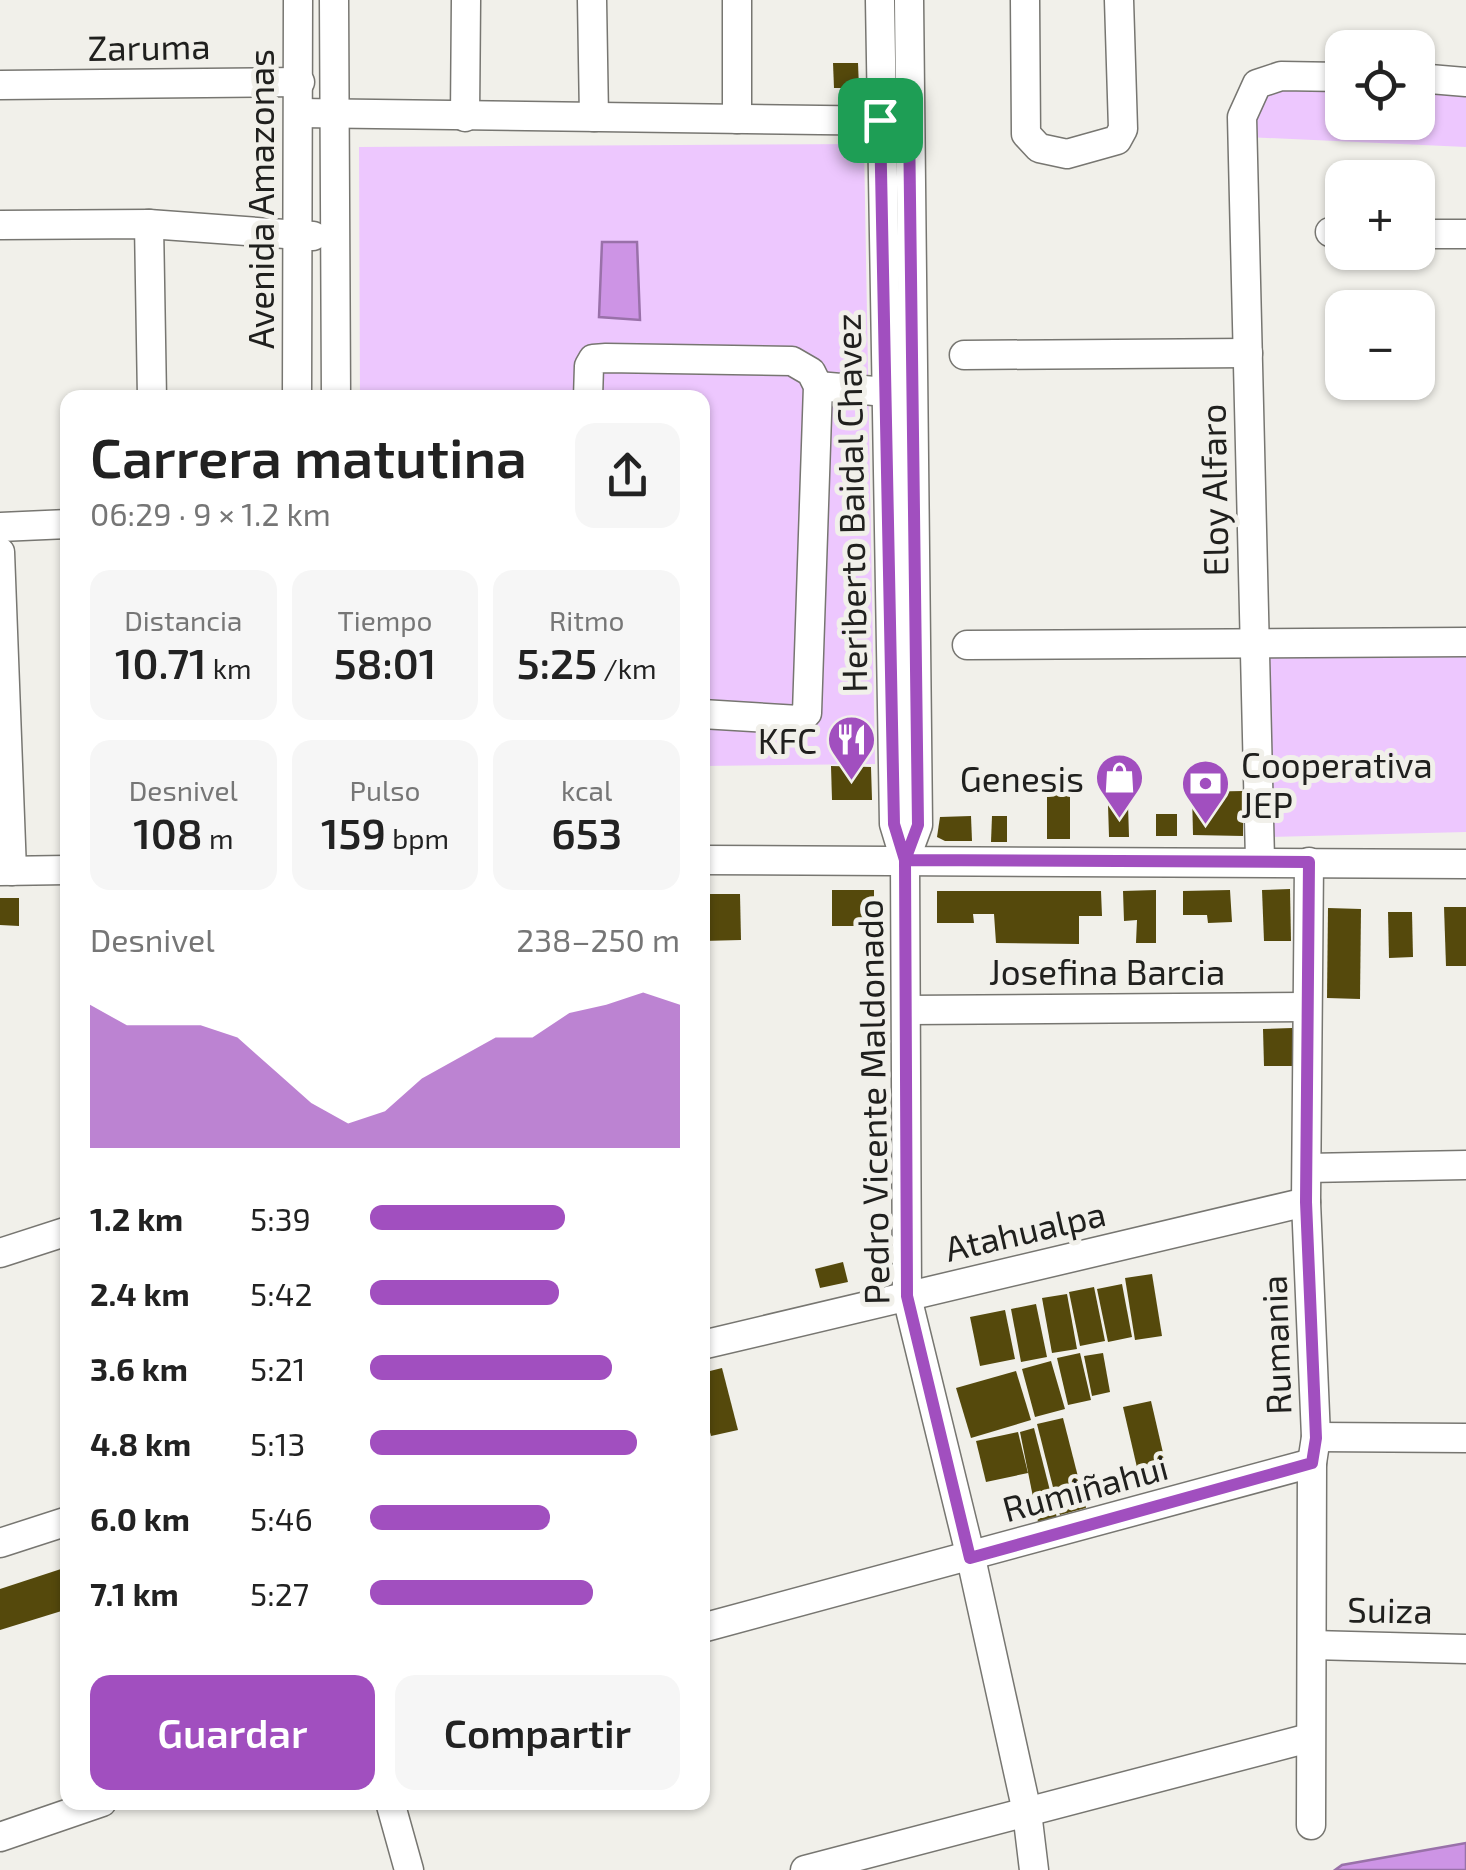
<!DOCTYPE html>
<html lang="es">
<meta charset="utf-8">
<style>
:root{--surface:#fff;--page:#f6f6f6;--text:#222;--muted:#767676;--accent:#a14fbf}
body{margin:0;font-family:"Exo 2",sans-serif;background:var(--page);color:var(--text);height:100vh;display:flex;flex-direction:column;font-size:38px;white-space:nowrap}
*{box-sizing:border-box;margin:0}
p{font-size:32px;color:var(--muted)}
.icon{flex:none;width:55px;height:55px;fill:none;stroke:currentColor;stroke-width:2;stroke-linecap:round;stroke-linejoin:round}
.map{position:relative;flex:1;overflow:hidden}
.drawer{position:absolute;left:60px;top:390px;width:650px;height:1420px;display:flex;flex-direction:column;background:var(--surface);border-radius:20px;box-shadow:0 2px 8px #0004}
.drawer>*{flex:none}
.controls{position:absolute;left:1325px;top:30px;display:grid;gap:20px}
.controls a{display:grid;place-items:center;width:110px;height:110px;border-radius:20px;background:var(--surface);box-shadow:0 2px 8px #0004;font-size:50px}
.pin{position:absolute;display:grid;place-items:center;width:85px;height:85px;color:#fff;margin:-42px;border-radius:20px;box-shadow:0 5px 15px #0006}
.round{display:grid;place-items:center;flex:none;width:105px;height:105px;border-radius:20px;background:var(--page)}
.summary{display:flex;align-items:center;justify-content:space-between;height:170px;padding:0 30px}
h1{font-size:55px;font-weight:600;line-height:75px}
.metrics{display:grid;grid-template-columns:repeat(3,1fr);gap:15px;height:170px;padding:10px 30px}
.metrics div{display:grid;align-content:center;border-radius:20px;background:var(--page);text-align:center}
.metrics b{font-size:42px;font-weight:600}
.metrics small{font-size:28px;font-weight:400}
.metrics p{font-size:28px}
.chart{height:280px;padding:20px 30px}
.chart p{display:flex;justify-content:space-between}
.chart svg{width:100%;height:180px;margin-top:10px;fill:var(--accent);opacity:.7}
.primary-button{display:flex;gap:20px;margin-top:auto;padding:20px 30px}
.primary-button a{flex:1;height:115px;border-radius:20px;background:var(--accent);color:#fff;font-size:40px;font-weight:600;line-height:115px;text-align:center}
.primary-button a+a{background:var(--page);color:var(--text)}
ul{padding:0 30px;list-style:none;font-size:32px}
li{display:grid;grid-template-columns:160px 120px 1fr;align-items:center;height:75px}
li i{height:25px;border-radius:12px;background:var(--accent)}
.map>svg:first-child{display:block}
.green{fill:#edc7fe}
.water{fill:#cd94e5;stroke:#9971a9;stroke-width:2.5}
.building{fill:#55490c}
.lines{fill:none;stroke-linecap:round;stroke-linejoin:round}
.minor-casing{stroke:#777671;stroke-width:31}
.minor{stroke:#fff;stroke-width:28}
.route-casing{stroke:#fff;stroke-width:20}
.route{stroke:#a14fbf;stroke-width:12}
.labels{text-anchor:middle;dominant-baseline:central;stroke-width:10;stroke-linejoin:round;paint-order:stroke}
.street-label{font-size:35px;fill:#20201e;stroke:#f1f0ea}
.poi-label{font-size:35px;fill:#20201e;stroke:#f1f0ea;text-anchor:end}
</style>
<div class="map">
<svg width="1466" height="1870" viewBox="0 0 1466 1870">
<rect width="100%" height="100%" fill="#f1f0ea"/>
<g class="green">
<path d="M1418,78l48,11v58l-220,-10 11,-53 85,-4v42h76z"/>
<path d="M864,144l11,620 -172,2 -1,-368 -342,-1 -1,-250z"/>
<path d="M1466,644v188l-196,5 -5,-188z"/>
</g>
<g class="water">
<path d="M602,242h35l3,78 -41,-3z"/>
<path d="M1466,1843v27h-131l7,-5z"/>
</g>
<g class="building">
<path d="M833,63h25l1,25h-25z"/>
<path d="M831,766l40,1 1,33h-40z"/>
<path d="M1243,791v45l-50,-1 -1,-43z"/>
<rect x="1047" y="794" width="23" height="45"/>
<path d="M1108,804h20l1,33h-20z"/>
<rect x="1156" y="814" width="21" height="22"/>
<path d="M971,816l1,25h-27l-8,-4 3,-20z"/>
<path d="M992,816h15v26h-16z"/>
<path d="M1290,889l1,52h-27l-2,-51z"/>
<rect x="832" y="890" width="42" height="36"/>
<path d="M1156,890v53h-20l1,-23 -13,1 -1,-30z"/>
<path d="M1230,890l2,32 -24,1 -1,-8h-24v-24z"/>
<path d="M937,891h164l1,25h-23v28l-83,-1 -2,-29h-21l1,9h-37z"/>
<path d="M702,894h38l1,46 -39,1z"/>
<path d="M0,898h19v28l-19,-1z"/>
<path d="M1444,907h22v59h-20z"/>
<path d="M1328,908l33,1 -1,90 -33,-1z"/>
<path d="M1388,912h24l1,45 -24,1z"/>
<path d="M1292,1028v38h-28l-1,-37z"/>
<path d="M843,1262l5,20 -28,6 -5,-19z"/>
<path d="M1152,1274l10,62 -27,4 -10,-62z"/>
<path d="M1122,1284l10,53 -24,5 -11,-53z"/>
<path d="M1094,1287l11,54 -25,5 -11,-54z"/>
<path d="M1067,1294l10,55 -25,4 -10,-55z"/>
<path d="M1036,1304l11,53 -26,5 -10,-53z"/>
<path d="M1005,1310l10,49 -35,7 -10,-49z"/>
<path d="M1080,1353l11,47 -23,5 -11,-47z"/>
<path d="M1103,1353l7,39 -18,4 -8,-40z"/>
<path d="M1051,1361l14,48 -30,8 -13,-48z"/>
<path d="M722,1368l16,62 -27,6 -9,-34v-29z"/>
<path d="M1016,1371l15,49 -60,18 -15,-50z"/>
<path d="M1151,1401l16,69 -28,6 -16,-69z"/>
<path d="M1063,1418l23,90 -26,7 -23,-91z"/>
<path d="M1034,1428l23,90 -19,4 -18,-90z"/>
<path d="M1018,1432l10,41 -42,9 -10,-41z"/>
<path d="M61,1569l7,20v20l-68,21v-41z"/>
</g>
<g class="lines">
<defs>
<g id="minor">
<path d="M334,0l2,398"/>
<path d="M592,0l2,117"/>
<path d="M880,0l14,824 11,36 2,437 64,261 56,254 7,58"/>
<path d="M1025,0l1,134 13,14 28,6 50,-14 6,-11 -4,-129"/>
<path d="M1418,78l48,4"/>
<path d="M0,85l300,-3"/>
<path d="M299,113l599,8"/>
<path d="M465,117l1,-117"/>
<path d="M737,119v-119"/>
<path d="M149,224l3,174"/>
<path d="M0,225l149,-1 164,12"/>
<path d="M1330,232h12"/>
<path d="M1418,234h48"/>
<path d="M964,355l284,-2"/>
<path d="M818,386l68,6"/>
<path d="M297,398l1,-398"/>
<path d="M588,398l1,-32 4,-7 13,-1 186,3 19,11 7,14 -11,327 -8,7 -97,-6"/>
<path d="M0,527l68,-3"/>
<path d="M0,552l12,319"/>
<path d="M967,645l499,-3"/>
<path d="M702,860l764,4"/>
<path d="M905,860l13,-35 -9,-825"/>
<path d="M1260,860l-18,-743 15,-33 24,-8 61,1"/>
<path d="M1309,862l-3,340 10,235 -4,26 -1,362"/>
<path d="M0,871l68,-1"/>
<path d="M908,1010l398,-3"/>
<path d="M1307,1168l159,-3"/>
<path d="M0,1253l68,-22"/>
<path d="M702,1345l604,-143"/>
<path d="M1316,1437l150,1"/>
<path d="M0,1543l68,-22"/>
<path d="M702,1628l610,-165"/>
<path d="M1312,1645l154,4"/>
<path d="M390,1802l19,68"/>
<path d="M0,1837l102,-35"/>
<path d="M805,1870l504,-132"/>
</g>
</defs>
<use href="#minor" class="minor-casing"/>
<use href="#minor" class="minor"/>
</g>
<g class="lines">
<defs>
<path id="route" d="M880,120l14,704 11,36 2,436 63,262 342,-95 4,-25 -10,-236 3,-340 -404,-2 13,-35 -9,-704 -29,-1"/>
</defs>
<use href="#route" class="route-casing"/>
<use href="#route" class="route"/>
</g>
<defs>
<symbol id="restaurant-pin" viewBox="-11 -11 22 30"><path d="M0 17L-7.5 6A9.5 9.5 0 1 1 7.5 6Z" fill="#a14fbf" stroke="#f1f0ea"/><path d="M-5-6h1v4h1v-4h1v4h1v-4h1v5L-1.5 .5V6h-2V.5L-5-1ZM5-6V6H3V1.5H1.5Q1.5-4 5-6Z" fill="#fff"/></symbol>
<symbol id="shop-pin" viewBox="-11 -11 22 30"><path d="M0 17L-7.5 6A9.5 9.5 0 1 1 7.5 6Z" fill="#a14fbf" stroke="#f1f0ea"/><path d="M-5-2.5h2.3a2.7 3.5 0 0 1 5.4 0H5L5.5 6h-11ZM-1.5-2.5h3a1.5 2.3 0 0 0-3 0Z" fill="#fff"/></symbol>
<symbol id="bank-pin" viewBox="-11 -11 22 30"><path d="M0 17L-7.5 6A9.5 9.5 0 1 1 7.5 6Z" fill="#a14fbf" stroke="#f1f0ea"/><path d="M-6-4H6V4H-6ZM0-2.3a2.3 2.3 0 1 0 0 4.6a2.3 2.3 0 1 0 0-4.6Z" fill="#fff"/></symbol>
</defs>
<g fill-rule="evenodd">
<use href="#restaurant-pin" x="824" y="712" width="55" height="75"/>
<use href="#shop-pin" x="1092" y="750" width="55" height="75"/>
<use href="#bank-pin" x="1178" y="756" width="55" height="75"/>
</g>
<g class="labels">
<g class="street-label">
<text transform="translate(149 46) rotate(-1)">Zaruma</text>
<text transform="translate(260 199) rotate(-90)">Avenida Amazonas</text>
<text transform="translate(1213 490) rotate(-91)">Eloy Alfaro</text>
<text transform="translate(850 503) rotate(-91)">Heriberto Baidal Chavez</text>
<text x="1107" y="971">Josefina Barcia</text>
<text transform="translate(872 1102) rotate(-91)">Pedro Vicente Maldonado</text>
<text transform="translate(1025 1230) rotate(-13)">Atahualpa</text>
<text transform="translate(1275 1345) rotate(-92)">Rumania</text>
<text transform="translate(1085 1487) rotate(-15)">Rumiñahui</text>
<text transform="translate(1390 1609) rotate(1)">Suiza</text>
</g>
<g class="poi-label">
<text x="817" y="740">KFC</text>
<text x="1241" y="764" text-anchor="start">Cooperativa<tspan x="1241" dy="40">JEP</tspan></text>
<text x="1084" y="778">Genesis</text>
</g>
</g>
</svg>
<div class="controls">
<a><svg class="icon" aria-label="locate" viewBox="0 0 24 24"><circle cx="12" cy="12" r="6"/><path d="M12 2v4M12 18v4M2 12h4M18 12h4"/></svg></a>
<a>+</a>
<a>−</a>
</div>
<div class="pin" style="left:880px;top:120px;background:#1e9e55"><svg class="icon" aria-label="arrive" viewBox="0 0 24 24"><path d="M6 21V4h12l-3 4 3 4H6"/></svg></div>
<section class="drawer">
<div class="summary"><div><h1>Carrera matutina</h1><p>06:29 · 9 × 1.2 km</p></div><a class="round"><svg class="icon" aria-label="share" viewBox="0 0 24 24"><path d="M12 15V3M7 8l5-5 5 5M5 13v7h14v-7"/></svg></a></div>
<div class="metrics">
<div><p>Distancia</p><b>10.71<small> km</small></b></div>
<div><p>Tiempo</p><b>58:01</b></div>
<div><p>Ritmo</p><b>5:25<small> /km</small></b></div>
</div>
<div class="metrics">
<div><p>Desnivel</p><b>108<small> m</small></b></div>
<div><p>Pulso</p><b>159<small> bpm</small></b></div>
<div><p>kcal</p><b>653</b></div>
</div>
<div class="chart"><p><span>Desnivel</span>238–250 m</p>
<svg viewBox="0 0 160 44" preserveAspectRatio="none"><path d="M0 44V9L10 14L20 14L30 14L40 17L50 25L60 33L70 38L80 35L90 27L100 22L110 17L120 17L130 11L140 9L150 6L160 9V44z"/></svg>
</div>
<ul>
<li><b>1.2 km</b>5:39<i style="width:63%"></i></li>
<li><b>2.4 km</b>5:42<i style="width:61%"></i></li>
<li><b>3.6 km</b>5:21<i style="width:78%"></i></li>
<li><b>4.8 km</b>5:13<i style="width:86%"></i></li>
<li><b>6.0 km</b>5:46<i style="width:58%"></i></li>
<li><b>7.1 km</b>5:27<i style="width:72%"></i></li>
</ul>
<div class="primary-button"><a>Guardar</a><a>Compartir</a></div>
</section>
</div>
